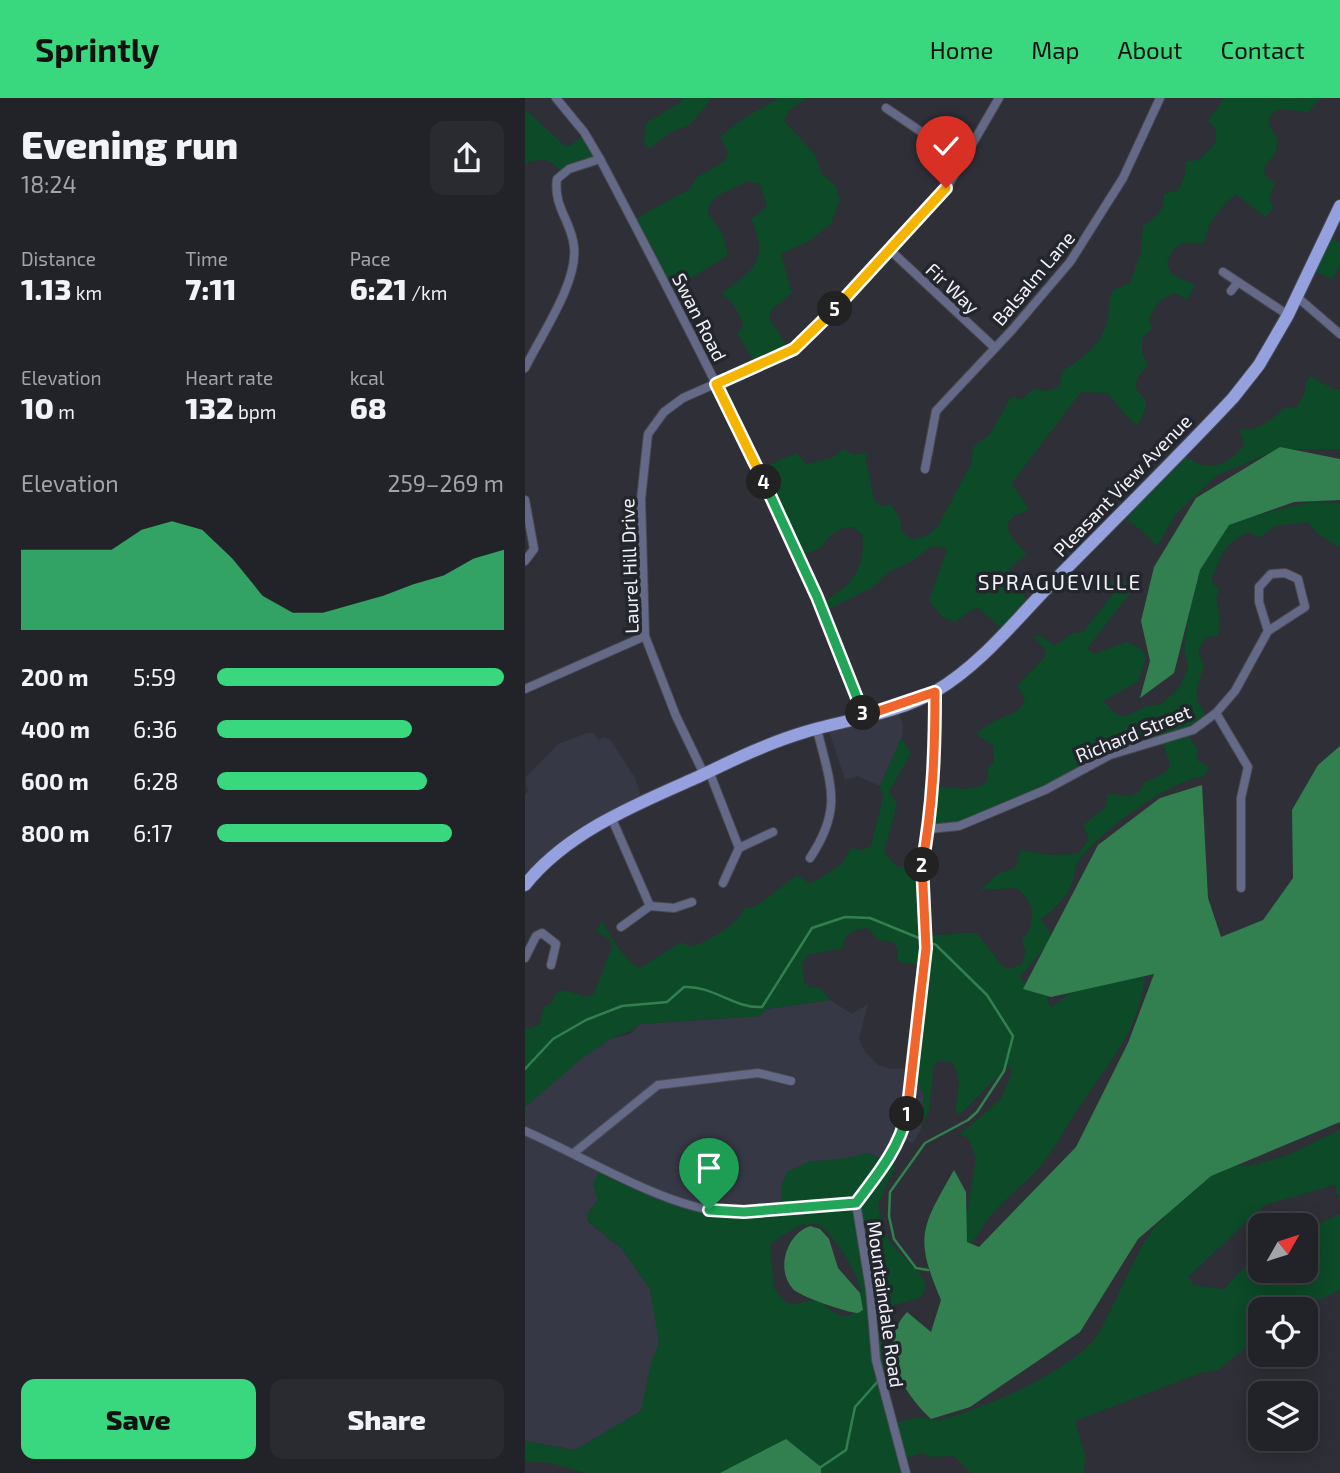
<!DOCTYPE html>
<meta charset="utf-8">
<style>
:root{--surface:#222329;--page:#2a2b31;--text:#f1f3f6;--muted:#a2a4a8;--line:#3f4046;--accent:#39d87f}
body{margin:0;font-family:"Exo 2",sans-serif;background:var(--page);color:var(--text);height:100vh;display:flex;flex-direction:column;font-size:26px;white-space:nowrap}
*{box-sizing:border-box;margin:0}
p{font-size:23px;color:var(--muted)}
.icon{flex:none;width:38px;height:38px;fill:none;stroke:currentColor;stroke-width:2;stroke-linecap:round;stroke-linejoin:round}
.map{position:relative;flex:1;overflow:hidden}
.sheet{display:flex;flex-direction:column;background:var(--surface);width:525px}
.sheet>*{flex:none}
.needle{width:46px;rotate:51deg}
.buttons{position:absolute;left:723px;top:1115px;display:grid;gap:14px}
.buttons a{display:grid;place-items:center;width:70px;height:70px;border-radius:14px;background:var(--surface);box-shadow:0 4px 18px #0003,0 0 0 2px var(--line);font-size:35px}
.pin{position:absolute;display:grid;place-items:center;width:60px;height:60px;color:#fff;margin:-72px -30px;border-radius:50% 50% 50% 0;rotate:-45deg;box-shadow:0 0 7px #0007}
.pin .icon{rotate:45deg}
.km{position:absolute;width:35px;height:35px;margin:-18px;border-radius:50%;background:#222;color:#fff;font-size:19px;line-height:35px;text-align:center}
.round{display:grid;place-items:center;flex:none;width:74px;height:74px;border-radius:14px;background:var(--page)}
.overview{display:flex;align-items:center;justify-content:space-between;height:119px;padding:0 21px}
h1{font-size:38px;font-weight:800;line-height:52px}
.stats{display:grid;grid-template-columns:repeat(3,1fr);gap:10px;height:119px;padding:7px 21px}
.stats div{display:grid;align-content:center}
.stats b{font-size:30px;font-weight:800}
.stats small{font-size:19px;font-weight:400}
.stats p{font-size:19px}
.chart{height:196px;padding:14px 21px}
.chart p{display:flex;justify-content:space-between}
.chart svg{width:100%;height:126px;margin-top:7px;fill:var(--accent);opacity:.7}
.primary-button{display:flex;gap:14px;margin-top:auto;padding:14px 21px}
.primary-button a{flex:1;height:80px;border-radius:14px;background:var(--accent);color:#111;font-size:28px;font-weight:800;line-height:80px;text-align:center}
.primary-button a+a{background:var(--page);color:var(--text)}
ul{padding:0 21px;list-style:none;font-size:23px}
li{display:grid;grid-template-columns:112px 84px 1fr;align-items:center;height:52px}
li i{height:18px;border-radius:9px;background:var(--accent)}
header{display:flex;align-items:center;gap:42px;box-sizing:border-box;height:98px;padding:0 35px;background:var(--accent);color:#111}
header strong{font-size:33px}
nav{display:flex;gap:38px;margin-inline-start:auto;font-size:24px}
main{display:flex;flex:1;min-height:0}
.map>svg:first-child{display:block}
.built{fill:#363845}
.green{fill:#0c4a28;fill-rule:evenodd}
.water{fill:#328050}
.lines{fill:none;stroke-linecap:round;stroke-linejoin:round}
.stream{stroke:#328050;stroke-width:2.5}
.minor-casing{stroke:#494a52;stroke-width:10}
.primary-casing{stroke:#494a52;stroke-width:14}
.minor{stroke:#636987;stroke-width:8}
.primary{stroke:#95a0de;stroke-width:12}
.split-1-casing{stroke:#fff;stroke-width:14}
.split-2-casing{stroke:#fff;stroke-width:14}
.split-3-casing{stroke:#fff;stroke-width:14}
.split-4-casing{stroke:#fff;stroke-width:14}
.split-5-casing{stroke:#fff;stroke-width:14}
.split-6-casing{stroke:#fff;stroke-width:14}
.split-1{stroke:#22a559;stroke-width:9}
.split-2{stroke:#f0652b;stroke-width:9}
.split-3{stroke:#f0652b;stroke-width:9}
.split-4{stroke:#22a559;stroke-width:9}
.split-5{stroke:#f5b400;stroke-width:9}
.split-6{stroke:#f5b400;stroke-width:9}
.labels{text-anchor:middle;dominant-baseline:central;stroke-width:7;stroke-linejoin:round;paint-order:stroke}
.street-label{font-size:19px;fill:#f2f3f8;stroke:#24262d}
.neighbourhood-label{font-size:21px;letter-spacing:2px;fill:#f2f3f8;stroke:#24262d}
</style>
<header>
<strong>Sprintly</strong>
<nav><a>Home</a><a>Map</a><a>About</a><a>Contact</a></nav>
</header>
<main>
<section class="sheet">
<div class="overview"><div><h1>Evening run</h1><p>18:24</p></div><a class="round"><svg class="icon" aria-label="share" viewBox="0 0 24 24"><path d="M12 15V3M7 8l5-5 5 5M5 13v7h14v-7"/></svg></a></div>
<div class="stats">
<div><p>Distance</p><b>1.13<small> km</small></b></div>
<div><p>Time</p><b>7:11</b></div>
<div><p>Pace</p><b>6:21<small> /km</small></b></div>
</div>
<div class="stats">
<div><p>Elevation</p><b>10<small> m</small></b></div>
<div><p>Heart rate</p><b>132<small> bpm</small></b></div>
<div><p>kcal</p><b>68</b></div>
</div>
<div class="chart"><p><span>Elevation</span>259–269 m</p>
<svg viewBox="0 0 160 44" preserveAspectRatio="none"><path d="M0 44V16L10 16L20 16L30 16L40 9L50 6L60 9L70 19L80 32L90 38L100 38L110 35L120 32L130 28L140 25L150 19L160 16V44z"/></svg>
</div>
<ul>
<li><b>200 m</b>5:59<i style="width:100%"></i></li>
<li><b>400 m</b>6:36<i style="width:68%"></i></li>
<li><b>600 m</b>6:28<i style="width:73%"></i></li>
<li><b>800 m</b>6:17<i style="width:82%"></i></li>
</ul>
<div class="primary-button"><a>Save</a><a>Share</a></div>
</section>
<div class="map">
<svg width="815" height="1375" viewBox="0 0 815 1375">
<rect width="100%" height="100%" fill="#2e2f37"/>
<g class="built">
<path d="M371,608l7,19 -1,12 -22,49 -23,-10 -12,4 -18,-55z"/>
<path d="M62,635h7l4,7 7,-3 6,4 24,37 8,23 -61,32 -57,54v-92l3,-4 -3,-13 33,-34z"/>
<path d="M305,902l22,14 16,-10 -9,34 6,14 13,13 13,4 18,-1 7,10 8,18 -3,33 -8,14 -12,-6 -13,24 -21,-8 -15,5 -44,4 -12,8h-8l-7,39 -34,3 -149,-12 -9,11 -1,11 34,27 28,40 5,24 4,30 -18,68 -66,39 -50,-9v-334l48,-43 36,-25 21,-5 10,-10 120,-8 7,-7z"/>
</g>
<g class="green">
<path d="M157,0h30l-22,27 -19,7 -22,17 -5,-6 2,-20 33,-20z"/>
<path d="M254,0h28l-19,13 -4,10 30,32 8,21 13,11 5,14 -9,25 -24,18 -26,12 11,39 -21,17 -2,8 20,31 -32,16 -20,-31 6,-8c-2,-11 -12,-28 -22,-32 33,-24 49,-34 30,-75l16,-12 -7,-23 -13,-3c-13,9 -38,12 -39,32l15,22 5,20 -57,36 -36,-72 55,-30 7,-12 28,-16 3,-9 -8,-15 19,-16z"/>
<path d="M700,0h96l-13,14 -29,-3 -9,6 -1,11 9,13 -2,13 -12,16 1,7 10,8 -6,16 5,9 -9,9 -29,-23c-13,11 -32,31 -30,48 -24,3 -27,-5 -39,20l4,12 24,11 -8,15 -12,-7c-17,7 -18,11 -26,26l3,9 -10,10v15l6,13c-13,11 -18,22 -2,33v9l-8,17 -6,-3 -25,-29 -26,-1 -69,91 17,27c-5,3 -10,3 -15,6 -16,12 4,28 13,38l-17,14 -1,8 22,29 -26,26 -27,-23 -7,2 -15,12 -13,-4 -14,-18 18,-51 -15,-3 -21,16 -24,11 -14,14 -48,24 -3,-8c29,-17 45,-35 40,-69l-10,-7c-13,1 -24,8 -30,20l-22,10 -40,-88 36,-16 10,11 26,-6 11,-9 12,6 13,-3 -3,7c6,15 4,29 11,44l8,3 7,-2 9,15 2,12 10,9 16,-5 10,-9 33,-62 2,-17 17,-13 21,-37 11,2 13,-11 11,3 13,-4 4,-16c22,-15 39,-26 45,-53 2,-10 0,-17 4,-27l18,-8 11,-31 2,-26c14,-9 22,-16 21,-32l14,-4 8,-17v-12l13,-1 17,-18v-13l-9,-8z"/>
<path d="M0,11l38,35 6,2 17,-12 15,24 -38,15c-14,-15 -18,-15 -38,-10z"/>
<path d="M801,138l14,7v22l-8,14 -22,-10z"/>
<path d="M785,278l23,13h7v60h-61l-63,27 -41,39 -18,32 -8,-10 -28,-23 58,-62c25,20 45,19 65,-7l-5,-16c20,3 32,-9 46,-22l11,1 10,-17 -1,-6z"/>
<path d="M784,404l31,1v45l-22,-14 -10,-12 -33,4 -16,12 -11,-6c-16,8 -25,17 -31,34 -4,12 -10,13 2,24l-3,8 4,21 -2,17 -12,1 -8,13 6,16c-8,25 -13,30 4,52l-22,15 11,15v12l12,7 -4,9c-37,5 -105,55 -127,86 -4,7 -3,14 -6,21 -6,15 -18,27 -31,36l10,15 -1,8 -30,34 7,11 20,5v8l5,7 56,-43 21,-3 16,18c-9,54 -30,75 -59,118 -17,23 -29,50 -48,72 -14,16 -32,29 -46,45 -10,11 -14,25 -26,34l-3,-12 13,-77 -7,-20 -9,-5 41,-35 11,-27 -3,-7 -48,48 -5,1c-1,-20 9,-31 -4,-51l-12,-3 -6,5 -5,45 -8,17 3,-31 -9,-20 7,-111 -24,-3v-11l-4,-9 -16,-2 -11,-12c-13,3 -23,4 -24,20l-35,7 -6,8 2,20 7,5h9l10,12 -63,9 -7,7 -120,8c-11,11 -21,9 -33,17 -31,19 -54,44 -82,66v-78l14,-4 5,-18 6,-3 7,-12 8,-2 21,7 8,-3 18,-48 -2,-6 -14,-9 6,-10c8,14 23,41 38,47l41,-26 10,5c17,-6 47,-22 54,-39l10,-1 42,-32 12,8c15,-4 20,-13 33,-19l9,-16 11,2 9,-4 12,-49 -3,-11 21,-48 10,15 -22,39 8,12 -13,48 13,15h25l6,68c17,1 32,-3 49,-2l25,33 7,3 13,-5 4,-13 -4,-10c15,-18 14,-39 -6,-53l-36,2 18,-16 18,-7 4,-17 30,5 28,-1 11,-15 -6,-14 23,-18 1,-13 24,2 9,-5 4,-8 23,-12 3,-7 -8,-23c-80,20 -148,77 -231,87l3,-42 32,3 16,-3 6,-7v-11l6,-7 -1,-16 -17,-11c6,-4 12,-10 19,-13 12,-8 25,-5 30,-23l-8,-12 28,-29v-8l-12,-12 8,-1 13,10 19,-13 10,-1 30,-38 -2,-14 14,3 13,-14 -8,24 -43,56 7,5 32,-12 15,6 5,9 -7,24 -36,20 13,13 11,2 17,-9 17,-3 18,-16 9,-21 -4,-17 6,-49 14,-46 25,-33z"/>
<path d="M815,1032v71l-5,-16 -70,20 -76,71 4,9 31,4 36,-39v20h45l1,-40 34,-16v76l-41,19h-39v27l-42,34 -17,3 -126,48 11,38 -3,14h-112l-17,-17 -24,1 -7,-4 -20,6 4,14h-321l-37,-10 -24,-2v-20l50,9 66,-39 10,-48 8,-20 -9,-54 -28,-40 -35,-29 2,-9 9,-11 -5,-16 9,-18 108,43h71v-24l7,-15c9,0 13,-7 21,-8 20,-3 40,-3 58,-9l29,12 -18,40c3,11 5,24 10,33 9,17 35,32 38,48l-5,11 -36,11 1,49 3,20 -7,3 11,44c11,-3 21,-7 31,-6 6,1 10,3 16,2 41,-10 135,-50 158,-86 16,-25 45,-104 66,-115l-2,-4 60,-50 27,1 37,-10zM293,1126c18,13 58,69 37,88 -5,4 -8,5 -15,4l-24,-16c-26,2 -23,14 -43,-13 2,-16 -4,-29 -2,-44l29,-18z"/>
</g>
<g class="water">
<path d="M755,349l60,12v41l-46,2 -65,23 -29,45 -26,103 -34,25 10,-37 -9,-40 13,-54 42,-69z"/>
<path d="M815,648v376l-129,54 -73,63 -58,93 -110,75 -39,12c-29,-27 -56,-72 -24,-107l24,20 10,-32c-27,-63 -20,-72 13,-130l12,22 1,50 12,5 97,-100 52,-104 26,-69 -103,23 -28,-8 75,-144 62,-47 42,-13 6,113 13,39 42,-17 30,-42 -1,-68 26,-45z"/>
<path d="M285,1128l10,3 9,10 9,29 22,25 3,17 -5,3c-10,0 -59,-17 -65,-24 -18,-20 -6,-55 17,-63z"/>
<path d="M261,1341l35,28v6h-101z"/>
</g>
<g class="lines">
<g class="stream">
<path d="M0,971l28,-30 33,-19 36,-14 45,-4 17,-15c28,-2 51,22 78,20l50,-79 33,-11 25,1 66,27 51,50 26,41 -9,35 -27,41 -9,8 -43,23 -35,49 -1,24 5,23 22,29 12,2"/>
<path d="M296,1369l25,-17 9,-43 32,-36 3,-15"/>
</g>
<defs>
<g id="minor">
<path d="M31,0l28,34 16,27c96,182 191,365 264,557"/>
<path d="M361,10l77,52"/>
<path d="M366,153l103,96"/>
<path d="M698,174l65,43"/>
<path d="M706,193l7,-9"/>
<path d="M771,198l44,38"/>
<path d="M0,270c16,-33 53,-85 49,-121 -2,-25 -21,-40 -17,-68l12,-10 31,-10"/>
<path d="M400,371l11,-58 76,-81 58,-68 53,-84 37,-80"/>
<path d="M0,402l9,49 -9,12"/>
<path d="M0,591l120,-53"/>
<path d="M691,615l32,54 -7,31v90"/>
<path d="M184,673l30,77 -16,35"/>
<path d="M179,676l-28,-58 -31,-80 -4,-137 7,-65 16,-22 19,-14 111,-49 21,-17 131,-143 53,-91"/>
<path d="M87,721l38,87 -29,21"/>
<path d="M404,731l30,-3 86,-36 65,-35 83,-25 23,-17 19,-22 33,-60 37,-24 -7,-28 -13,-6 -14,1 -12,13v15l9,29"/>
<path d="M214,750l34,-16"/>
<path d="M285,760c34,-51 20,-74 7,-129"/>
<path d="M125,808l24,2 18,-6"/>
<path d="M0,860l11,-22 6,-3 14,11 -5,21"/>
<path d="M0,1033c53,23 132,71 187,79 47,6 97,-1 144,-7"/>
<path d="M50,1054l83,-67 100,-12 33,8"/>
<path d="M381,1375l-30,-113 -6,-71 -14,-86 29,-38 17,-32 8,-36 8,-102 8,-47 -5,-78 8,-41 6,-78v-59"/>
</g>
<path id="primary" d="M0,787c42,-53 112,-81 173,-108 35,-17 70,-34 107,-45 42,-13 92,-18 131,-41 44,-26 77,-68 112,-104 62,-63 125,-125 185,-189l26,-33 29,-50 52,-109"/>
</defs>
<use href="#minor" class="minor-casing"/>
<use href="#primary" class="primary-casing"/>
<use href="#minor" class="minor"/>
<use href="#primary" class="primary"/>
</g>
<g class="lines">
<defs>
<path id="split-1" d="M184,1112l35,2 112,-9c21,-28 43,-54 51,-89"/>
<path id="split-2" d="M382,1016l19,-166 -4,-83"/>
<path id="split-3" d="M338,615l1,3 71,-24c0,58 -2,115 -13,173"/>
<path id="split-4" d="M239,384l53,115 46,116"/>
<path id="split-5" d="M239,384l-48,-98 78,-35 41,-40"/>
<path id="split-6" d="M310,211l111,-121"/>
</defs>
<use href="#split-1" class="split-1-casing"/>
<use href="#split-2" class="split-2-casing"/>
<use href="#split-3" class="split-3-casing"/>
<use href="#split-4" class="split-4-casing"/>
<use href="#split-5" class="split-5-casing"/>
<use href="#split-6" class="split-6-casing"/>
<use href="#split-1" class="split-1"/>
<use href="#split-2" class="split-2"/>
<use href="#split-3" class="split-3"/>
<use href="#split-4" class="split-4"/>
<use href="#split-5" class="split-5"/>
<use href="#split-6" class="split-6"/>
</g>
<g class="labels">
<g class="street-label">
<text transform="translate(508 180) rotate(-50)">Balsalm Lane</text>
<text transform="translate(428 190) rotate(43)">Fir Way</text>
<text transform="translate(175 219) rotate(63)">Swan Road</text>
<text transform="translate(597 387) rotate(-46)">Pleasant View Avenue</text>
<text transform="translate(104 468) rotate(-92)">Laurel Hill Drive</text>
<text transform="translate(608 635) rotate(-22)">Richard Street</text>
<text transform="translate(361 1206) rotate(82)">Mountaindale Road</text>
</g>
<g class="neighbourhood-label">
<text x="535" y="483">SPRAGUEVILLE</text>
</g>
</g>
</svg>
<div class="buttons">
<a><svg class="needle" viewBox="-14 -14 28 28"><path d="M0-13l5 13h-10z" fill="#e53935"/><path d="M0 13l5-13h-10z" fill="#a2a4a8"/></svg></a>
<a><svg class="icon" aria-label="locate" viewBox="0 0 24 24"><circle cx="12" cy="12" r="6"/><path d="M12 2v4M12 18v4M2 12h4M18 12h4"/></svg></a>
<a><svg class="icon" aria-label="layers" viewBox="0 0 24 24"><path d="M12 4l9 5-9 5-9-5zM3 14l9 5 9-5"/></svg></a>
</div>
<div class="pin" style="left:184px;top:1112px;background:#1e9e55"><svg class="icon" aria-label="arrive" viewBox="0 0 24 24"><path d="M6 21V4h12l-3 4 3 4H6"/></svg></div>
<div class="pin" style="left:421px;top:90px;background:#d93025"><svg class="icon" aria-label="check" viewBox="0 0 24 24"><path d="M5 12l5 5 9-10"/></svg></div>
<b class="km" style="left:382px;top:1016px">1</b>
<b class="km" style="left:397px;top:767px">2</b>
<b class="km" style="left:338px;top:615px">3</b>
<b class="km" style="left:239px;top:384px">4</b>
<b class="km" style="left:310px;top:211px">5</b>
</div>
</main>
